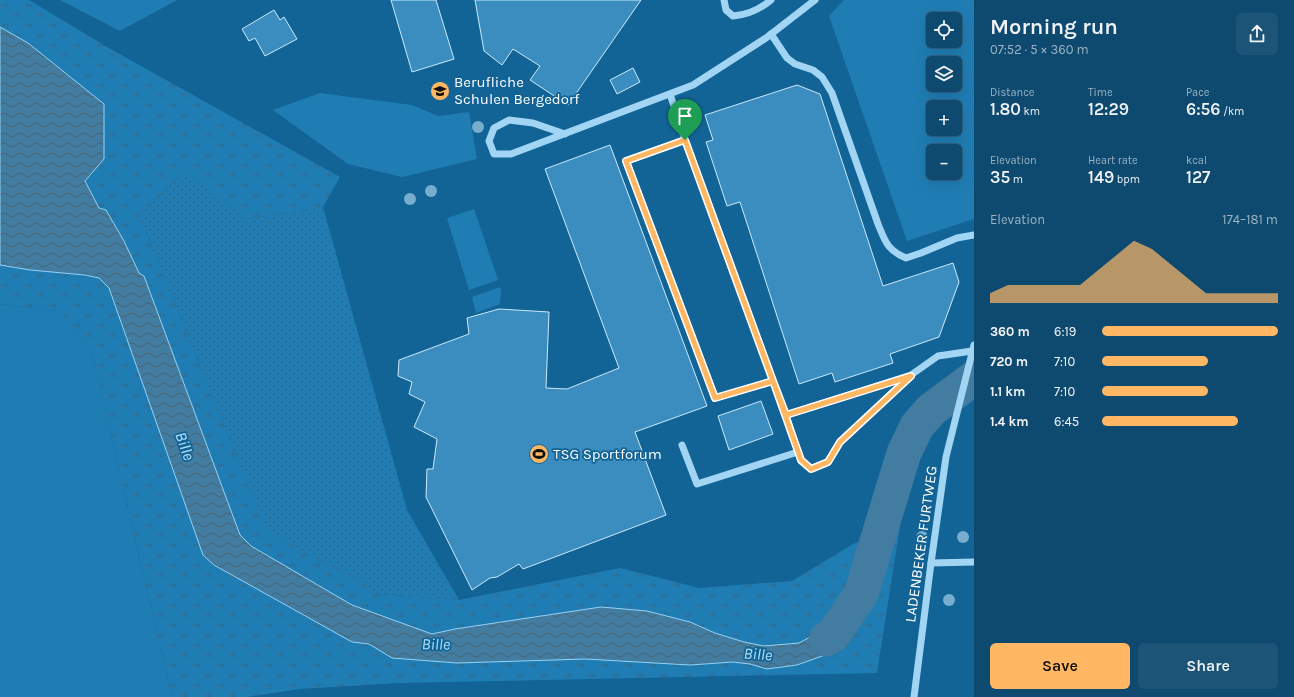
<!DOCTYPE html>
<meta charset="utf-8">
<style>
:root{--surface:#0e4a70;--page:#1c5478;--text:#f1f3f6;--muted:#9bb3c3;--line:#2e6283;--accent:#ffb764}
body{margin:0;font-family:Karla,sans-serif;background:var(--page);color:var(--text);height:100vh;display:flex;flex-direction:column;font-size:15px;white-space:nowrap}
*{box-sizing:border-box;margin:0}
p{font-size:13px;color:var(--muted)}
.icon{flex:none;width:22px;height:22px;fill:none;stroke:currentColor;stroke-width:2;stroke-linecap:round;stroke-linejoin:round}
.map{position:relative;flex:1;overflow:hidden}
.drawer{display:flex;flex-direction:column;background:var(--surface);width:320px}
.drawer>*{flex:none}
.controls{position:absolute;left:926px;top:12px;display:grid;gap:8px}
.controls a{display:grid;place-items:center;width:36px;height:36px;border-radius:6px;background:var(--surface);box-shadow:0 4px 16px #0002,0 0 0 1px var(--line);font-size:20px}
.pin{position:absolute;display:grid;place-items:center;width:34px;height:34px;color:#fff;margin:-41px -17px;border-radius:50% 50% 50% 0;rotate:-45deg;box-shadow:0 0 4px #0007}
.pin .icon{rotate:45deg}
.round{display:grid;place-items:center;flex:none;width:42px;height:42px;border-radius:6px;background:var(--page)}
.headline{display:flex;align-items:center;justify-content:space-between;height:68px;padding:0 16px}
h1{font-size:22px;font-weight:600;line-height:30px}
.stats{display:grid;grid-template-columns:repeat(3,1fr);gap:6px;height:68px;padding:4px 16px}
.stats div{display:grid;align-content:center}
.stats b{font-size:17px;font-weight:600}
.stats small{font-size:11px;font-weight:400}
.stats p{font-size:11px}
.chart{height:112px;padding:8px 16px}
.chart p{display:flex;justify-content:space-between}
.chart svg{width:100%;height:72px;margin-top:4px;fill:var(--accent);opacity:.7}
.action{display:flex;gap:8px;margin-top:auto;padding:8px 16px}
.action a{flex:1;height:46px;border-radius:6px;background:var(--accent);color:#111;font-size:16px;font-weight:600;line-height:46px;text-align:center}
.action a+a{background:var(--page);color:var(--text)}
ul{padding:0 16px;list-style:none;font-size:13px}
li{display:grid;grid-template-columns:64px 48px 1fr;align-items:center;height:30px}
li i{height:10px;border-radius:5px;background:var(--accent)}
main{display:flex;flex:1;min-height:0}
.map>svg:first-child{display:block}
.grass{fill:#207db4;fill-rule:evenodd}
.park{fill:url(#park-tufts)}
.garden{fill:url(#garden-dots)}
.water{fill:url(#water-waves);stroke:#94d3f6}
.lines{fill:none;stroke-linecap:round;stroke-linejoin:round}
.river{stroke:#427ca0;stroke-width:35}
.building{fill:#3b8dbf;stroke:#caeafd}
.minor{stroke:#a2d5f3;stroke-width:7}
.tree{fill:#77adcf}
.route-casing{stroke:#fff;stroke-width:8}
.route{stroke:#ffb764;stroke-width:5}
.labels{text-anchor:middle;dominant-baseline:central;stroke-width:3.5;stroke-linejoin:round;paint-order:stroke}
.poi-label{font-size:15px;fill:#fff;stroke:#126396;text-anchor:start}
.street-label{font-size:15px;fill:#fff;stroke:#126396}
.water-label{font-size:16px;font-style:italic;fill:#b2e0fa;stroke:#126396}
</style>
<main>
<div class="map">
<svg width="974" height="697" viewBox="0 0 974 697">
<defs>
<pattern id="park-tufts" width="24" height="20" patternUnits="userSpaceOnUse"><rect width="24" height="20" fill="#207db4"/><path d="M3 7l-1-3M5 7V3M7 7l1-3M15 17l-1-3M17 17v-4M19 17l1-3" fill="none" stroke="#346785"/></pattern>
<pattern id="garden-dots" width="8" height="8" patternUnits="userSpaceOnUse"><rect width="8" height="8" fill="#207db4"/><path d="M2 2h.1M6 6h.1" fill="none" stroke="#346785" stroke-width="1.8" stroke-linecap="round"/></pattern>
<pattern id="water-waves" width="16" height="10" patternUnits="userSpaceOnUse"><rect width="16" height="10" fill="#427ca0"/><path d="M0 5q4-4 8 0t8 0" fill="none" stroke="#476476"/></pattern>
</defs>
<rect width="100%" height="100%" fill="#126396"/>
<g class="grass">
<path d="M60,0h117l-57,31z"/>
<path d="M844,0h130v219l-67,22 -78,-225zM933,19h22v22h-22zM933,63h22v22h-22zM933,107h22v22h-22zM933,151h22v22h-22z"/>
<path d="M320,93l92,12 26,11 31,-4 8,47 -75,18 -54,-13 -75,-54z"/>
<path d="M474,209l24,71 -29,10 -22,-72z"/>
<path d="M500,287l1,4 -1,13 -24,9 -4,-16z"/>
<path d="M0,304l61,7 31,43 80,343h-172z"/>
</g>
<path class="park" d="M0,0h29l78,47 233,130 -17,30 -75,12 -63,-47 -46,42 92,229 38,87 52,32 39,19 18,13 81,6 161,-32 79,20 93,-7 61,-37 47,-18 -23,147 -478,10 -100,6 -52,8h-75l-80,-343 -31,-43 -61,-7v-39l30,5 55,5 14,3 10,10 30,-15 -15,-32 -18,-31 -7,-2 -14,-27 19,-22 -76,-116 -28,-16z"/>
<path class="garden" d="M185,172l63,47 75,-12 84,303 52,90 -81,-6 -18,-13 -39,-19 -53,-32 -37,-87 -92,-229z"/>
<path class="water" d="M0,27l28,16 76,61v55l-19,22 14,27 7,2 18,31 15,32 5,3 96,259 11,11 101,59 80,29 23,-5 146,-22 46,4 43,11 25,11 29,9 20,4 35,-3 22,-12 29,-34 14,14 -14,21 -25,23 -28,10 -30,4 -17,-5 -17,-2 -43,3 -105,-6 -128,4 -65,-5 -23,-14 -17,-2 -138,-77 -11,-10 -94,-267 -10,-10 -14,-3 -55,-5 -30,-5z"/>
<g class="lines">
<path class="river" d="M826,639l7,-4 28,-41 43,-141 13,-27 14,-16 43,-32"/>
</g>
<g class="building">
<path d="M391,0h45l18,59 -42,13z"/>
<path d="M475,0h166l-73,105 -38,-25 10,-14 -27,-17 -11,16 -18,-14z"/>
<path d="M274,10l6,10 4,-3 13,22 -32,17 -10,-18 -6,3 -7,-12z"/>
<path d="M633,68l7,14 -23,12 -7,-14z"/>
<path d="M797,85l23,9 63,192 70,-23 6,19 -20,55 -49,17 3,9 -58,19 -3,-9 -33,11 -59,-182 -13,4 -21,-64 7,-2 -8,-25z"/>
<path d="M610,145l97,261 -72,26 31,83 -143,54 -4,-5 -22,13 -7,1 -18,12 -46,-93 1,-28h6l4,-30 -23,-12 11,-25 -16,-8 3,-12 -14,-6 1,-16 70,-26 -2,-16 32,-9 50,3 -3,76 21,1 52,-21 -74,-199z"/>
<path d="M761,401l12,33 -44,16 -11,-34z"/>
</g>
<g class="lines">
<g class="minor">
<path d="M724,0l2,10 7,6c15,-1 27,-7 38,-16"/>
<path d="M771,34l16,24 8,6 18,6 9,7 10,16 46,131c7,17 9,26 28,34l15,-5 36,-15 17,-3"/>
<path d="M670,94l15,46"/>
<path d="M565,134l-32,-11 -24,-3 -15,8 -5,13 5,13h17l182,-69 73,-47 49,-38"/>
<path d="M911,375l-71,67 -12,20 -17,7 -10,-8 -15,-46 125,-40 27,-19 34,-5"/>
<path d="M773,381l-58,17 -89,-237 59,-21 88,241 13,34"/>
<path d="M682,445l15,39 101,-32"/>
<path d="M931,563l43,-1"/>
<path d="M914,697l17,-134 15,-106 28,-112"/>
</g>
</g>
<g class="tree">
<circle cx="478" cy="127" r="6"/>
<circle cx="431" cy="191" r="6"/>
<circle cx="410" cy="199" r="6"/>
<circle cx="922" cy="537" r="6"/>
<circle cx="963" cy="537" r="6"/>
<circle cx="949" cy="600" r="6"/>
</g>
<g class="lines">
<defs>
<path id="route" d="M685,140l-59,21 89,237 58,-17 28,79 10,9 17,-7 12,-20 71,-66 -125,39 -13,-34 -88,-241"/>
</defs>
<use href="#route" class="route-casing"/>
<use href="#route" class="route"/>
</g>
<defs>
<symbol id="university-disc" viewBox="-11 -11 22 22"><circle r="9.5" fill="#ffb764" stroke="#126396"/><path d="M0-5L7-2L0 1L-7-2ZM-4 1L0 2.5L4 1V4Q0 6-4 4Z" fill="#111"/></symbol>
<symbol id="stadium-disc" viewBox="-11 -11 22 22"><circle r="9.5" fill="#ffb764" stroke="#126396"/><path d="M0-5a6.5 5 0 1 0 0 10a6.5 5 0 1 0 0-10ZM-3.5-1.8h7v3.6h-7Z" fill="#111"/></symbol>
</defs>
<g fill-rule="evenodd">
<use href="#university-disc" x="429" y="80" width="22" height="22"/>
<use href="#stadium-disc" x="528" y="443" width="22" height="22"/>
</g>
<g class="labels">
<g class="poi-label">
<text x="454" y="82">Berufliche<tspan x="454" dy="17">Schulen Bergedorf</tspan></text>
<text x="553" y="454">TSG Sportforum</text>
</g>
<g class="street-label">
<text transform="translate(921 544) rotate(-82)">LADENBEKER FURTWEG</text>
</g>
<g class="water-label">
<text transform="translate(185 446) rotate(70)">Bille</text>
<text transform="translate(436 644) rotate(1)">Bille</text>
<text transform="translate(758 654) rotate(4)">Bille</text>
</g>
</g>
</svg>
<div class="controls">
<a><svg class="icon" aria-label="locate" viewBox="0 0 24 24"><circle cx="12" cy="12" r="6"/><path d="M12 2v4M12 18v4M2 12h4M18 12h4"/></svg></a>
<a><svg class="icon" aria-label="layers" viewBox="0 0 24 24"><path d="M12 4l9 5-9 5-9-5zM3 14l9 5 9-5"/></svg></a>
<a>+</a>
<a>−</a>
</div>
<div class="pin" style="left:685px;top:140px;background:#1e9e55"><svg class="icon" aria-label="arrive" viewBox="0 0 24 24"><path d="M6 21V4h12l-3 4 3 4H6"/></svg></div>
</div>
<section class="drawer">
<div class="headline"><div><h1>Morning run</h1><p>07:52 · 5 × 360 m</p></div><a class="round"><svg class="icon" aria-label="share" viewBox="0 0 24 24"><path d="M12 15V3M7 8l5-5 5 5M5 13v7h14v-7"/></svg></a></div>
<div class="stats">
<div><p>Distance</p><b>1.80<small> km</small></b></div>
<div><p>Time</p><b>12:29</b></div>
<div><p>Pace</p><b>6:56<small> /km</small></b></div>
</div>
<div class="stats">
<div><p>Elevation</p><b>35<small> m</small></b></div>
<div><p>Heart rate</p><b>149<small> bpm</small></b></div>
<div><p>kcal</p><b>127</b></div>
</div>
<div class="chart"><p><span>Elevation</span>174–181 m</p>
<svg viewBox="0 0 160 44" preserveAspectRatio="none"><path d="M0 44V38L10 33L20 33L30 33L40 33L50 33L60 24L70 15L80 6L90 11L100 20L110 29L120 38L130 38L140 38L150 38L160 38V44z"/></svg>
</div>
<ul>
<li><b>360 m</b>6:19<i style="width:100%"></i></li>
<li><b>720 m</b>7:10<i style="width:60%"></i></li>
<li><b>1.1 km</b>7:10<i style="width:60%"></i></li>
<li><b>1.4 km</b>6:45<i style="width:77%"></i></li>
</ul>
<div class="action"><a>Save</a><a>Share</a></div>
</section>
</main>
